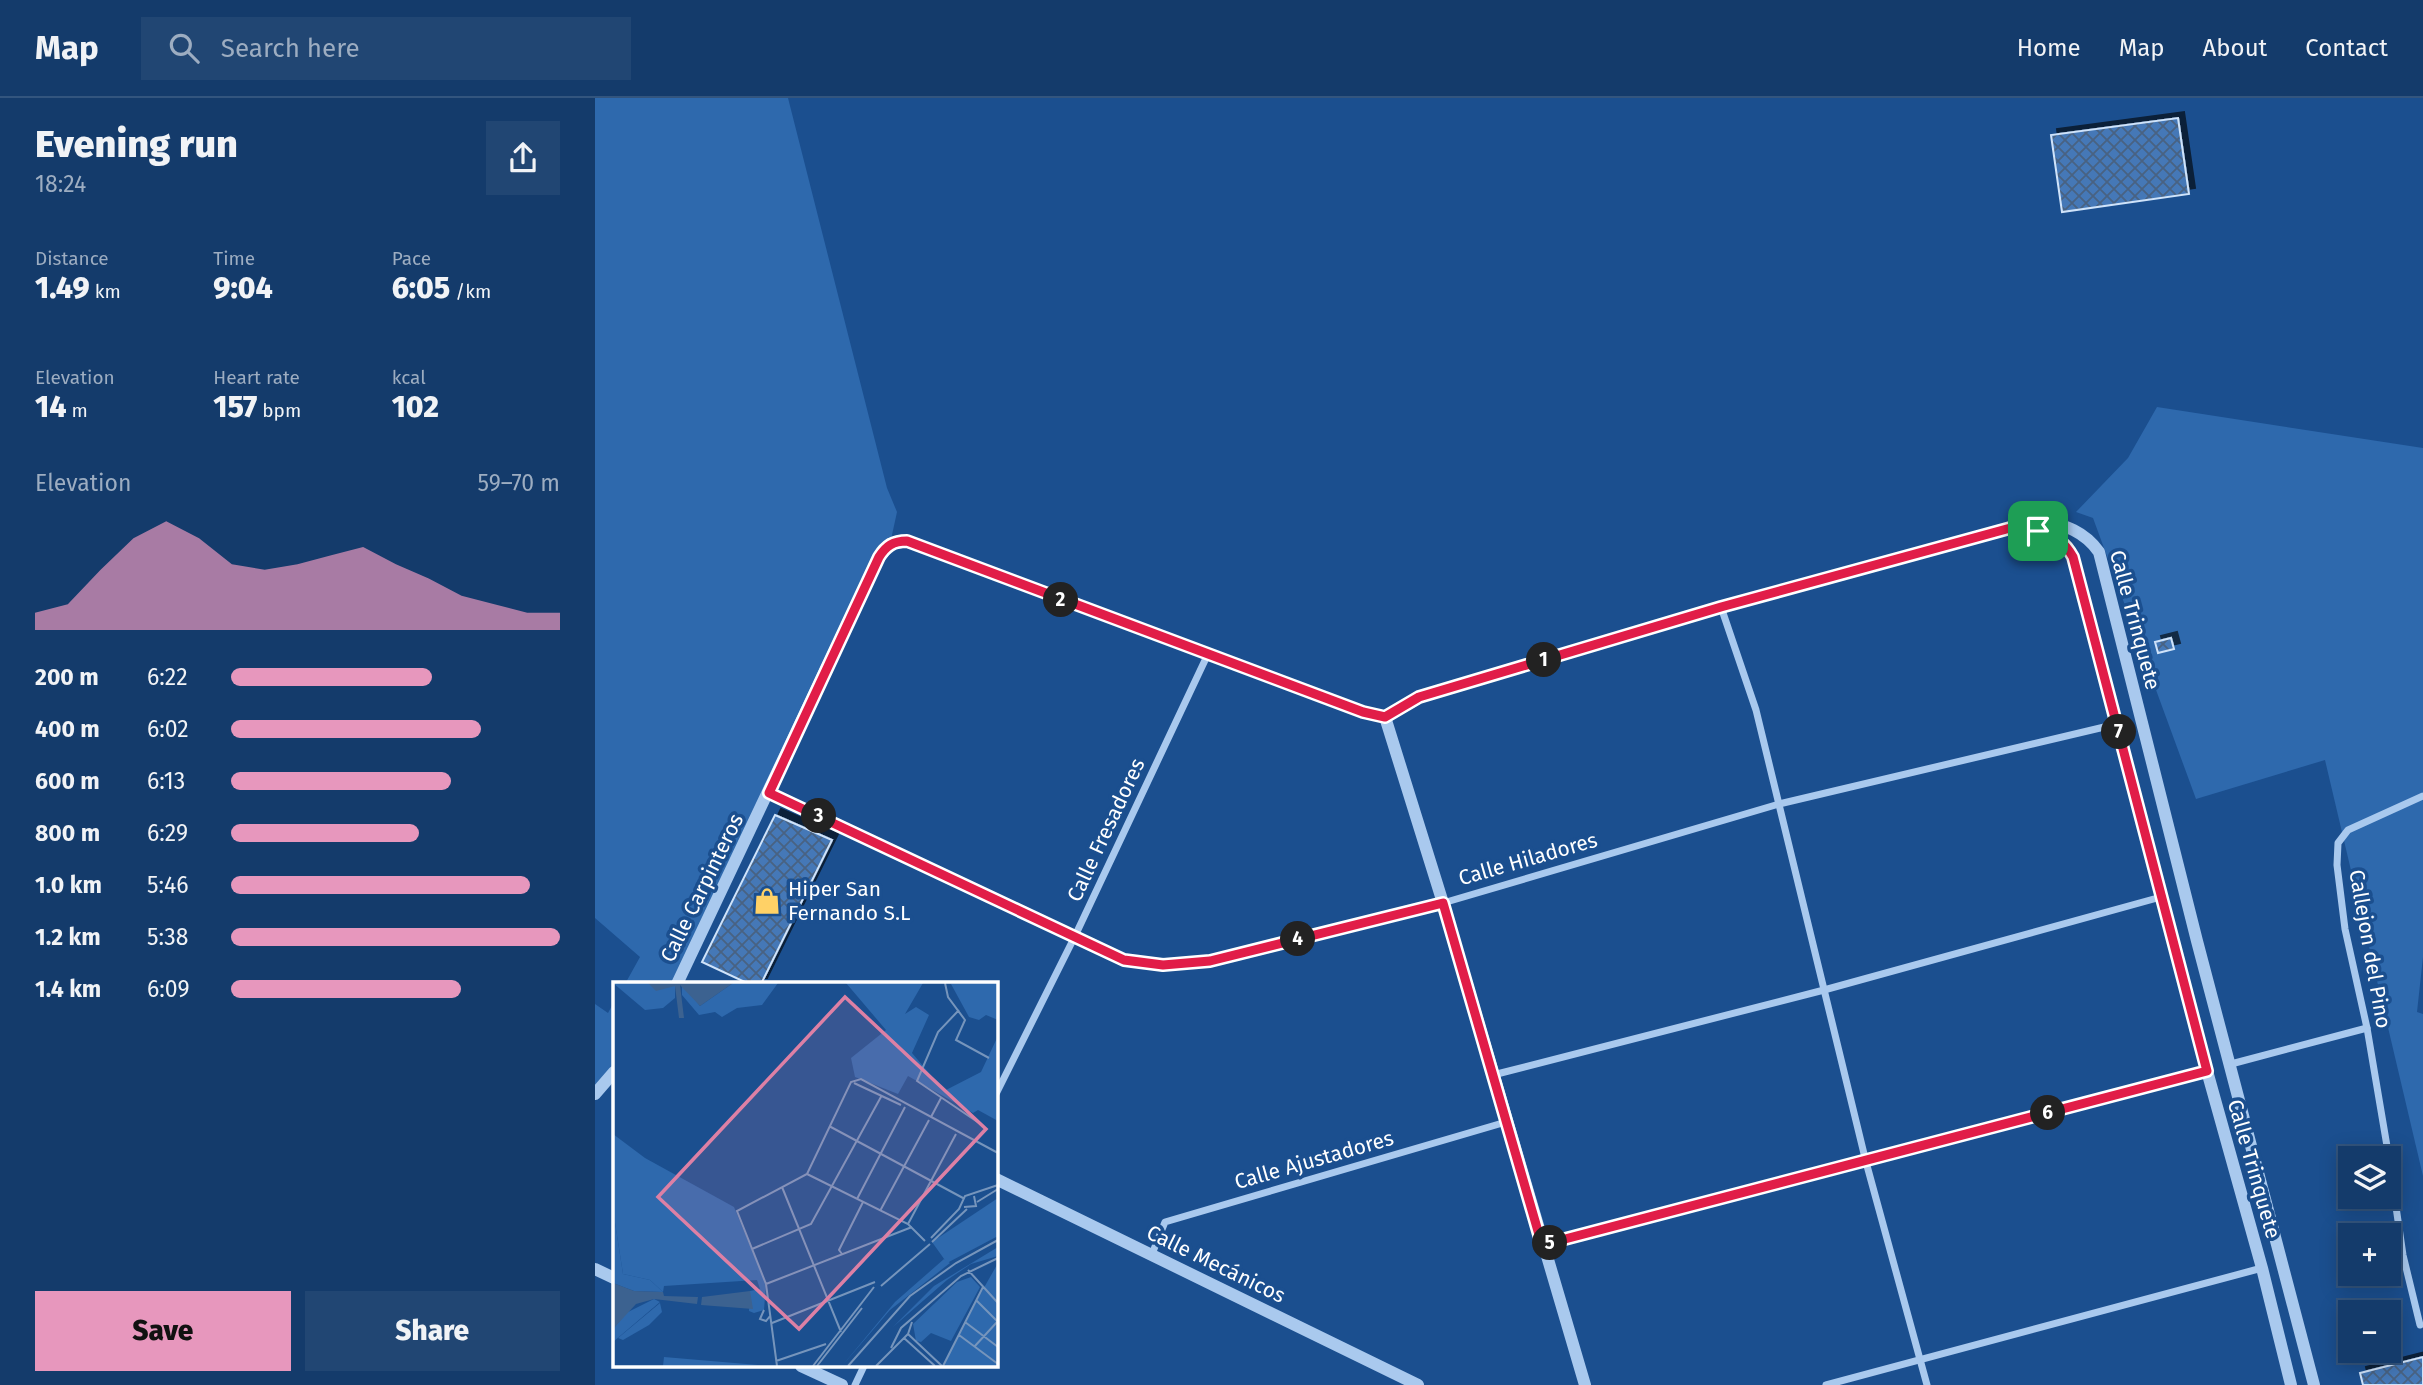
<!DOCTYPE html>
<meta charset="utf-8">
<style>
:root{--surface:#143b6b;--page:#214673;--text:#f1f3f6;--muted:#9dadc1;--line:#33557e;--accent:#e797bd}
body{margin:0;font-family:"Fira Sans",sans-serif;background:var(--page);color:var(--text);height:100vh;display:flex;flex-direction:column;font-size:26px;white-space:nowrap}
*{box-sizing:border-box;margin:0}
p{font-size:23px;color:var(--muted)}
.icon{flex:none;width:38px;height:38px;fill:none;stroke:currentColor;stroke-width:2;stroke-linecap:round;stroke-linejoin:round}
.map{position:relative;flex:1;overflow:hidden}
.drawer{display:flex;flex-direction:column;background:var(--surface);width:595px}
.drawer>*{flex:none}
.buttons{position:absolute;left:1743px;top:1048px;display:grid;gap:14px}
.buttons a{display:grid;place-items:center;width:63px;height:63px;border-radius:0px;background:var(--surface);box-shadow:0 4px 18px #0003,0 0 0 2px var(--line);font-size:35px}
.pin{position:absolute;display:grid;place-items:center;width:60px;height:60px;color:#fff;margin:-30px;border-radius:14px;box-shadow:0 4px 10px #0006}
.km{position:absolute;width:35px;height:35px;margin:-18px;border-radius:50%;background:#222;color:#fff;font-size:19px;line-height:35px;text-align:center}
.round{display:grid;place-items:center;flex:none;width:74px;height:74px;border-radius:0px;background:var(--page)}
.headline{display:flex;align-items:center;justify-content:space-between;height:119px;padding:0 35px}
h1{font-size:38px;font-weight:800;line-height:52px}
.figures{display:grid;grid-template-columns:repeat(3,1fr);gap:10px;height:119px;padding:7px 35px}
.figures div{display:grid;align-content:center}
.figures b{font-size:30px;font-weight:800}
.figures small{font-size:19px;font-weight:400}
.figures p{font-size:19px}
.chart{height:196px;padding:14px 35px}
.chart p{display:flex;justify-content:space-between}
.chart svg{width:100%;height:126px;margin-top:7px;fill:var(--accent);opacity:.7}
.primary-button{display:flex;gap:14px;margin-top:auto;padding:14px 35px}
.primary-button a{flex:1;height:80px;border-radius:0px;background:var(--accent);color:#111;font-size:28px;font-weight:800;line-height:80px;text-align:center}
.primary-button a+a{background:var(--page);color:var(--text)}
ul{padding:0 35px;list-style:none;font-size:23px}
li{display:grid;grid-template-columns:112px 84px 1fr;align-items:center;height:52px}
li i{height:18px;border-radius:9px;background:var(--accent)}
header{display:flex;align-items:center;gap:42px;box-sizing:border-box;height:98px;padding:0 35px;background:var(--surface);border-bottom:2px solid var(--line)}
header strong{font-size:33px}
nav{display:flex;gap:38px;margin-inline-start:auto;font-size:24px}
.search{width:490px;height:63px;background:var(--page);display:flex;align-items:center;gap:18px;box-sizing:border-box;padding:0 24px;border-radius:0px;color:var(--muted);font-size:26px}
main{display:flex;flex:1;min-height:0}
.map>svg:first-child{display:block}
.grass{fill:#2e69ad}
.building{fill:url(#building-cross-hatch);stroke:#cfe3fa;stroke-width:2;filter:url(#shadow)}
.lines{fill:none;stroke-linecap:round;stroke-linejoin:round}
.minor{stroke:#a9c9ee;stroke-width:7}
.tertiary{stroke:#a9c9ee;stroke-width:12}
.route-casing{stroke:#fff;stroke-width:14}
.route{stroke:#e11d48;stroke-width:9}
.labels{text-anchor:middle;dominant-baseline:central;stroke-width:7;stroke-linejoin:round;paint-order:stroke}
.street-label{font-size:21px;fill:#fff;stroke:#1b4f8f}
.poi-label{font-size:21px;fill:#fff;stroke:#1b4f8f;text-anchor:start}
.inset-road{fill:none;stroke:#7695bc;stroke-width:2}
.view{fill:#dd80a5;fill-opacity:0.15;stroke:#dd80a5;stroke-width:3.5}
.inset-edge{fill:none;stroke:#fff;stroke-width:3.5}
</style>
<header>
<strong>Map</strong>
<div class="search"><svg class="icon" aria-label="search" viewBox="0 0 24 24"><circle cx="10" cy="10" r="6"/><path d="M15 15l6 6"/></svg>Search here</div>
<nav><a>Home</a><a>Map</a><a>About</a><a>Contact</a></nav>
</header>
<main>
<section class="drawer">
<div class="headline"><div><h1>Evening run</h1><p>18:24</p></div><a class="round"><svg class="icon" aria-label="share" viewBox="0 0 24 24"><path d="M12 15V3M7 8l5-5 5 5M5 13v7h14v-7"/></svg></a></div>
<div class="figures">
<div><p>Distance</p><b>1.49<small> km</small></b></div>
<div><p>Time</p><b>9:04</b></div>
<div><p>Pace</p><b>6:05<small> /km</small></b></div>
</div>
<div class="figures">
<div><p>Elevation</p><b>14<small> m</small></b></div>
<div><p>Heart rate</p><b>157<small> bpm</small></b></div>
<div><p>kcal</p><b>102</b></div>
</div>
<div class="chart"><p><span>Elevation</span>59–70 m</p>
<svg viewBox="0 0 160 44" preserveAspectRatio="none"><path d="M0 44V38L10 35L20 23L30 12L40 6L50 12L60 21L70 23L80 21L90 18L100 15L110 21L120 26L130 32L140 35L150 38L160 38V44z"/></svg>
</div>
<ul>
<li><b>200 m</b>6:22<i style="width:61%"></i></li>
<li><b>400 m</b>6:02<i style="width:76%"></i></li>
<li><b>600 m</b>6:13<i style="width:67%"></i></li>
<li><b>800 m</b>6:29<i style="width:57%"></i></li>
<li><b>1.0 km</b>5:46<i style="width:91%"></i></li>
<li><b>1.2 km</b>5:38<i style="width:100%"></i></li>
<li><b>1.4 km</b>6:09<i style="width:70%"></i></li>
</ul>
<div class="primary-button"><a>Save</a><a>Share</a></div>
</section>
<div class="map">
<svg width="1828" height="1287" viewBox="0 0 1828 1287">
<defs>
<pattern id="building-cross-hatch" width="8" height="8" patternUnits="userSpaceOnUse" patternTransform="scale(1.75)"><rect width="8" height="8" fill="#4478b7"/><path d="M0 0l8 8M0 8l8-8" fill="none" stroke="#486282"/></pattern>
<filter id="shadow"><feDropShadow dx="6" dy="-6" stdDeviation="0" flood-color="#0009"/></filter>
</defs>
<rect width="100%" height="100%" fill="#1b4f8f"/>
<g class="grass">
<path d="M0,0h193l99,390 10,24 -7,32 -213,440h-52l15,-27 -45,-39z"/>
<path d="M1562,309l266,41v509l-6,55 6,2v162l-98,-416 -129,39 -103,-281 -17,-6 52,-54z"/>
<path d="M19,904v70l-19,22v-90l13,9z"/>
</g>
<g class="building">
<path d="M1583,20l11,76 -127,18 -11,-77z"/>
<path d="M1576,540l3,11 -16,4 -3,-11z"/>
<path d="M180,717l57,25 -71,144h-12l-47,-22z"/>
<path d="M1828,1259v28h-60l-3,-12z"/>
</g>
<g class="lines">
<g class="minor">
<path d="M1126,509l35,103 110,452 61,223"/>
<path d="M174,695l355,167 39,5 47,-4 233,-58 336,-99 338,-80"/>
<path d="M1636,966l136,-36"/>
<path d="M898,977l331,-85 337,-93"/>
<path d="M401,996l79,-158 132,-280"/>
<path d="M1794,1060l-22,-130 -22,-99 -8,-64 1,-22 10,-13 75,-34"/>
<path d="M1794,1061l14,96 17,70"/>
<path d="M948,1147l664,-174"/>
<path d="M557,1156l13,-32 341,-100"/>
<path d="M260,1287l9,-19"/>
<path d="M1231,1287l436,-117"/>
</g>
<g class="tertiary">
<path d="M1430,426c21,12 35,9 48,33l134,514 55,197 29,117"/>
<path d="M790,619l58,186 142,482"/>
<path d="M82,886l202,-427 11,-13 17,-3 456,171 22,5 37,-21 299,-89 304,-83 13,-6c25,7 46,12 61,34l98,389 117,444"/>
<path d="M0,996l19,-22"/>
<path d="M401,1081l422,206"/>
<path d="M0,1171l19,9"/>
<path d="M206,1268l41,19"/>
</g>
</g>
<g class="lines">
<defs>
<path id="route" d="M1430,426c21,12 35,9 48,33l134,514 -665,174 -99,-342 -233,58 -47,4 -39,-5 -355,-167 110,-236c7,-11 14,-16 28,-16l456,171 22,5 34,-20 302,-90z"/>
</defs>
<use href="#route" class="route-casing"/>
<use href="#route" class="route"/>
</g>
<defs>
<symbol id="shop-bare" viewBox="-9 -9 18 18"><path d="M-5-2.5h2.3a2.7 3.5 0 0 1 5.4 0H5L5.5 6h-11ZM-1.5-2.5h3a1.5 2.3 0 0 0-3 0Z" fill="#ffd166" stroke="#1b4f8f" stroke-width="2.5" paint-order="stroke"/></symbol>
</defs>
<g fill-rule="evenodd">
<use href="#shop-bare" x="153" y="784" width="38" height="38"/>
</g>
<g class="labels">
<g class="street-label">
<text transform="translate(1540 522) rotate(75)">Calle Trinquete</text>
<text transform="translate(511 732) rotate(-65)">Calle Fresadores</text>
<text transform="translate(933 761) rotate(-16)">Calle Hiladores</text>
<text transform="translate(107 790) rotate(-64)">Calle Carpinteros</text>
<text transform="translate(1775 851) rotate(80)">Callejon del Pino</text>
<text transform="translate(719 1062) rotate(-16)">Calle Ajustadores</text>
<text transform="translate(1659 1071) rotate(74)">Calle Trinquete</text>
<text transform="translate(621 1166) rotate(26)">Calle Mecánicos</text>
</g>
<g class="poi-label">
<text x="193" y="791">Hiper San<tspan x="193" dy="24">Fernando S.L</tspan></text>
</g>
</g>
<g transform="translate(18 884)">
<rect width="385" height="385" fill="#1b4f8f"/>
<path d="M233,1h77l-18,31 11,-7 13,8 -17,38 32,38 37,-19 17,-36v85l-20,-11 -5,3 -65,-37 -10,18 -43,-17 -4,-19 35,-28zM385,1v37l-12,-5 -7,5 -10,-3 -18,-33zM0,152l32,24 89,49 32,77 -2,26 -10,3 -5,-2 1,-20 10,-2 -3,-9 -93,6 -1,6 -13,-12 -27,-6 -10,-64zM385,216v38l-51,27 -15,-21zM385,281v103h-55l34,-66zM51,375l94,8 -95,1z" fill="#2e69ad"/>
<path d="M385,265v9l-27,8 -24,16 -54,47 41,-41zM331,277l6,4 -60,47 -48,56 53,-64z" fill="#2e69ad"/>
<path d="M0,1h62v15l-12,10 -18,2zM120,1h45l-16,22 -25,3 -15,9 -7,-5 -16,3 -17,-20v-11l18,22zM0,227l10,65 27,6 13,12 -29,-1 -21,-8zM41,317l6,3 -47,40v-13l13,-16z" fill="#2e69ad"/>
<path d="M47,321l2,9 -13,13 -26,15 -5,-2z" fill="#2e69ad"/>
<path d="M358,295l9,10 -29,54 -20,-8 -10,9 -5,-1 -3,-17 44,-42z" fill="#2e69ad"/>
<path d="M35,1h85l-33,23 -20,-21 4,33h-5l-4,-32 -19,5zM0,301l21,8 29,1 1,4 34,1 -1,7 -43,-5 -18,5 -23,25zM137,309l3,18 -52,-4 1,-8z" fill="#3c6290"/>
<path class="inset-road" d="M332,1l3,14 17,23 -9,20 33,18M346,28l-21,22 -21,49 62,42M241,101l47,22M318,135l10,-19M216,144l134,72M194,192l101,50 17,17M169,205l59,145M244,217l48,-92M364,220l21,-13M351,225l12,-1 -2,-10M267,229l49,-91M295,242l48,-90M318,256l28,-29 6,-13 33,-11M319,260l35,-33M139,267l59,-25 71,-129M229,272l-3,-4 24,-48M355,288l30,33M153,302l146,-57M268,304l49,-42M363,318l22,22M151,328l-4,9 6,2 4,-5M352,340l33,25M159,341l103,-41M295,352l34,32M346,353l39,29M291,356l31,28M361,365l24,-26M278,366l10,-20 60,-52 37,-18M163,379l50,-17M164,384l-11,-82 -29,-73 70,-37 44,-92 10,-3 137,74M200,384l61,-79M204,384l45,-58M235,384l62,-70 46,-33 42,-23M263,384l32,-32 4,-12M330,384l40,-79"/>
<path class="view" d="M232,15l141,132 -187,200 -141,-132z"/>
<rect width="385" height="385" class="inset-edge"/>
</g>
</svg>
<div class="buttons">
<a><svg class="icon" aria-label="layers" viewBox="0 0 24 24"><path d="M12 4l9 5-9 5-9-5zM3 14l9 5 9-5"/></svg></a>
<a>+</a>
<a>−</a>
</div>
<div class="pin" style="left:1443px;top:433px;background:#1e9e55"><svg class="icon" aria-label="arrive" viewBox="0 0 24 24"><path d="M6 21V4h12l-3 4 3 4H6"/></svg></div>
<b class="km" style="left:949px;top:562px">1</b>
<b class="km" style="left:466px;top:502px">2</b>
<b class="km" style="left:224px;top:718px">3</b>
<b class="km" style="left:703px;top:841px">4</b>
<b class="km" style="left:955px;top:1145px">5</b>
<b class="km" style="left:1453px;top:1015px">6</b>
<b class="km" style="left:1524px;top:634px">7</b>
</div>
</main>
